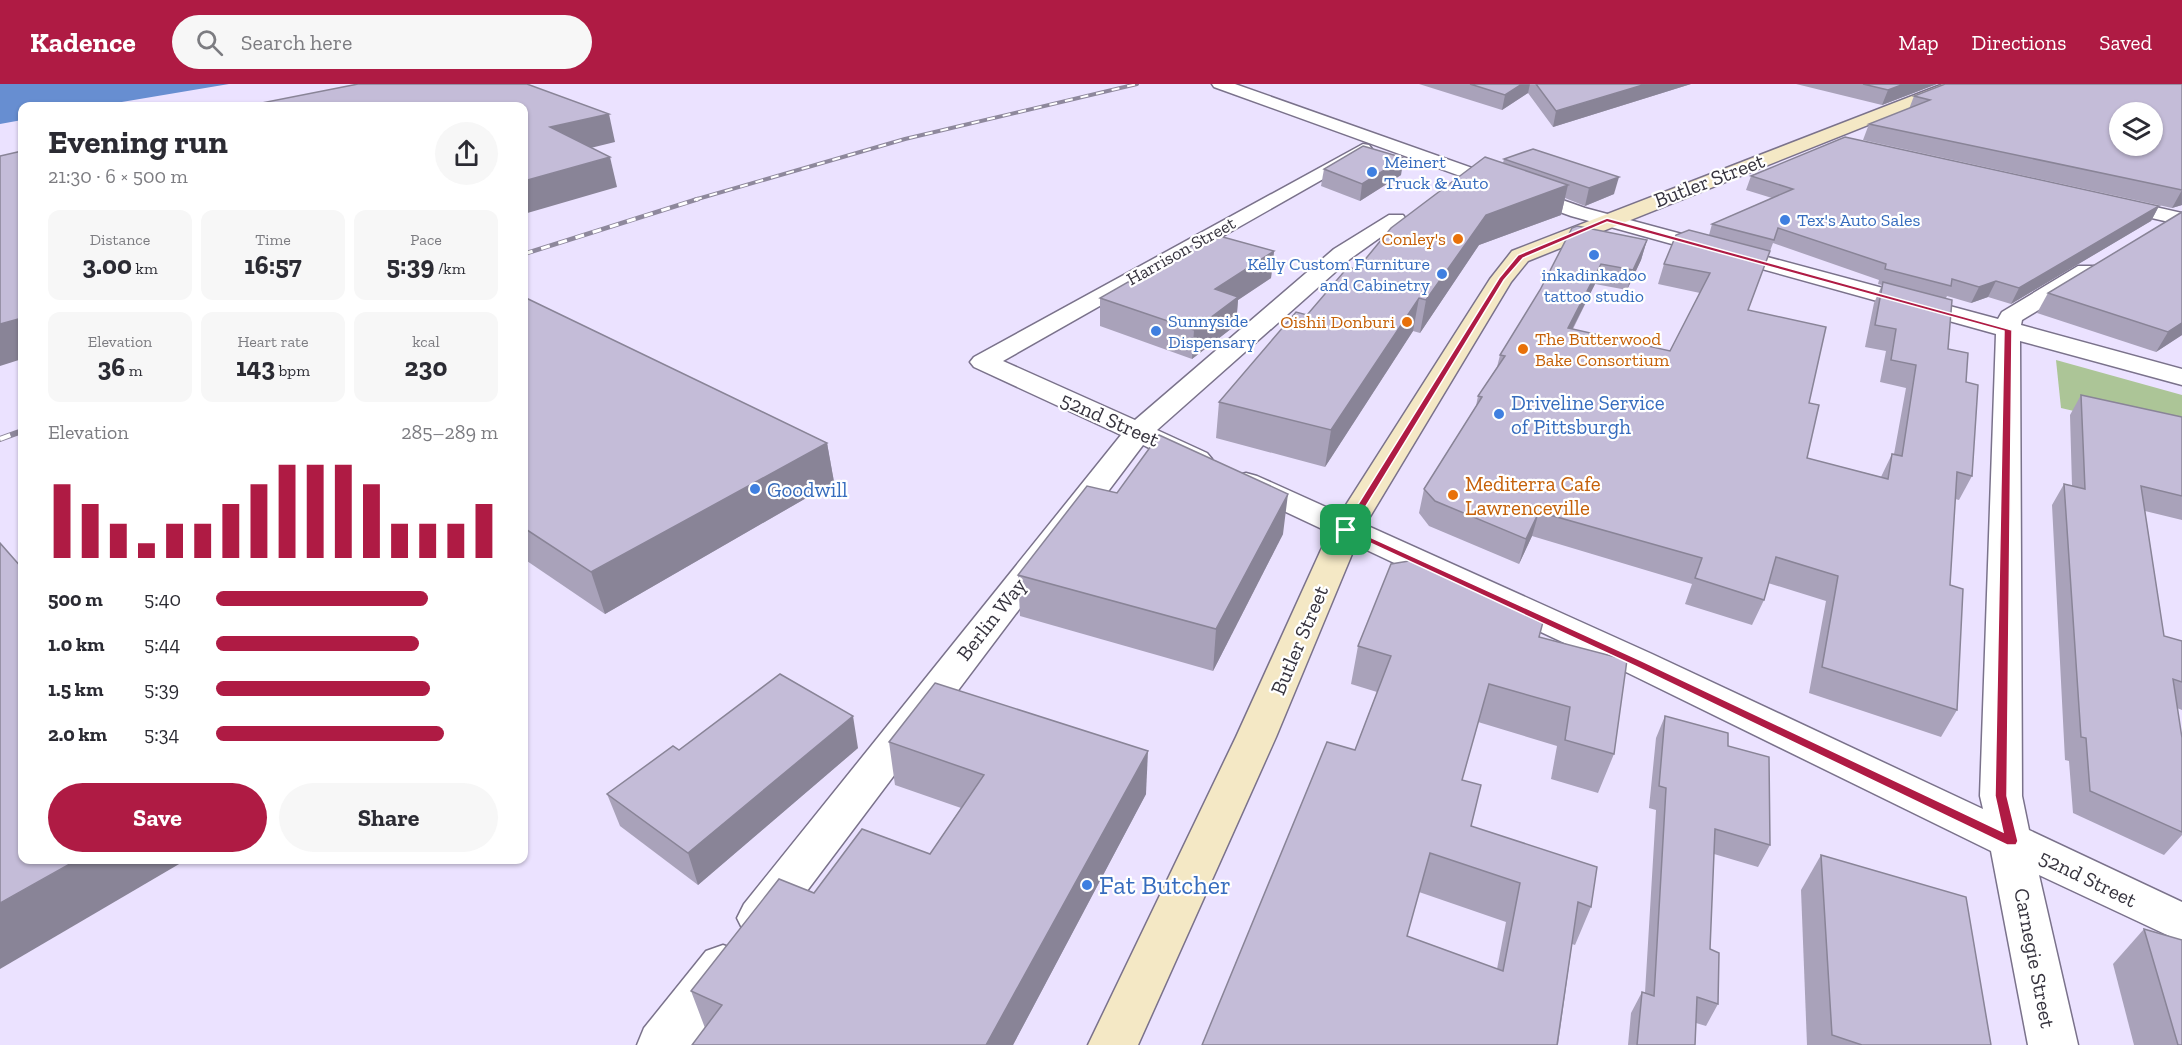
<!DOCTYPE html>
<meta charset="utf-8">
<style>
:root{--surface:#fff;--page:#f7f7f7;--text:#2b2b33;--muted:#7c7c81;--accent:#af1b44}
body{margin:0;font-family:"Zilla Slab",serif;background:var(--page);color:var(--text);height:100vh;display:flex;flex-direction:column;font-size:22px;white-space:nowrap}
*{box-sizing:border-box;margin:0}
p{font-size:20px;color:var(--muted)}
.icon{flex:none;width:33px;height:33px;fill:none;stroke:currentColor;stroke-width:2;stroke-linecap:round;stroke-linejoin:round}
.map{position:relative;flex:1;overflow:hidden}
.side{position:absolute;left:18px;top:18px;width:510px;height:762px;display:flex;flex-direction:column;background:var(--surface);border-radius:12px;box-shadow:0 2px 4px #0004}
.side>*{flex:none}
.controls{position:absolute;left:2109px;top:18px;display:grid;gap:12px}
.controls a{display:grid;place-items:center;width:54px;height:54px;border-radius:50%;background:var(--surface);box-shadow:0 2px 4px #0004;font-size:30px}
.pin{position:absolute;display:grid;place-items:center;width:51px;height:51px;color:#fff;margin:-26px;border-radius:12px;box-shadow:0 3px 9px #0006}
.round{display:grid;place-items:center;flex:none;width:63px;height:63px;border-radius:32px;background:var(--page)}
.summary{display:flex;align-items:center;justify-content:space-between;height:102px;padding:0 30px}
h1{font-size:33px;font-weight:700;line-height:45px}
.metrics{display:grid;grid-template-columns:repeat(3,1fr);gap:9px;height:102px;padding:6px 30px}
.metrics div{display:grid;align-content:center;border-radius:12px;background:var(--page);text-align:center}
.metrics b{font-size:26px;font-weight:700}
.metrics small{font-size:16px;font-weight:400}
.metrics p{font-size:16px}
.chart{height:168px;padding:12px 30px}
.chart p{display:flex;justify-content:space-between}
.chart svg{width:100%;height:108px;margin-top:6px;stroke:var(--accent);stroke-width:6}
.button{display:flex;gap:12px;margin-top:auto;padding:12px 30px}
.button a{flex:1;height:69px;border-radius:36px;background:var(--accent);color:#fff;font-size:24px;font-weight:700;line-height:69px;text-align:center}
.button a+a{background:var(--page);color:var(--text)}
ul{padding:0 30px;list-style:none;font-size:20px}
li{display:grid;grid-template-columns:96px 72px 1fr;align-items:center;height:45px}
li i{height:15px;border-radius:8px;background:var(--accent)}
header{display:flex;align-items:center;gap:36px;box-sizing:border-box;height:84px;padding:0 30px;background:var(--accent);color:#fff}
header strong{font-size:28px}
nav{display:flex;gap:33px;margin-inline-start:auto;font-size:21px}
.search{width:420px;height:54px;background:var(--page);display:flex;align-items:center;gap:15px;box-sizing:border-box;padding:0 21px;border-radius:33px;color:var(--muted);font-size:22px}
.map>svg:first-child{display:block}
.green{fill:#acc597}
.water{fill:#678ed1}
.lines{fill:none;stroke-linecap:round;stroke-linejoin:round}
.street-casing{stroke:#7a728b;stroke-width:3}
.secondary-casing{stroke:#7a728b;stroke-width:3}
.street{fill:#fff;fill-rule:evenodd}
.secondary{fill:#f4e8c5;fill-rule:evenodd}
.rail-far2-casing{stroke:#8e889c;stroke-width:4}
.rail-far1-casing{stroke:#8e889c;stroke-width:4.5}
.rail-casing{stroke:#8e889c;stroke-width:6}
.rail-far2{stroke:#fff;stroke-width:2;stroke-dasharray:8;stroke-linecap:butt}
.rail-far1{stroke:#fff;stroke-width:3;stroke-dasharray:9;stroke-linecap:butt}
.rail{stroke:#fff;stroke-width:4;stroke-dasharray:11;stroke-linecap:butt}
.wall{fill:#a9a2ba;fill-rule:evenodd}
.shaded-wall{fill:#898497}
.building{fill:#c4bcd8;stroke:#898497;stroke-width:1.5;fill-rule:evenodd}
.route{fill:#af1b44;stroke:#fff;stroke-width:1.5;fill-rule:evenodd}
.shop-dot{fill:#3f7fe0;stroke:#fff;stroke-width:2}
.food-dot{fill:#e8710a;stroke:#fff;stroke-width:2}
.labels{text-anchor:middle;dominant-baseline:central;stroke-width:4.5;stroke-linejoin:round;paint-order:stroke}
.far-shop-label{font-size:18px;fill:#366cbe;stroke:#fff;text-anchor:start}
.far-food-label{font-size:18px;fill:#c56008;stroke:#fff;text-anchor:end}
.far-street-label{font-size:18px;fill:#36333e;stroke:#fff}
.street-label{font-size:21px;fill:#36333e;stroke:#fff}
.shop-label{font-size:21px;fill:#366cbe;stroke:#fff;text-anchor:start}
.food-label{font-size:21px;fill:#c56008;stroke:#fff;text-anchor:start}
.near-shop-label{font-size:26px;fill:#366cbe;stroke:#fff;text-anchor:start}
</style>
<header>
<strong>Kadence</strong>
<div class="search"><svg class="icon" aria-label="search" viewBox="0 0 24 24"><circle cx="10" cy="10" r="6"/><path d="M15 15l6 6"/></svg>Search here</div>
<nav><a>Map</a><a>Directions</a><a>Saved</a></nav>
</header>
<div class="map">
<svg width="2182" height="961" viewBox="0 0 2182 961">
<rect width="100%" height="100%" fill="#ebe2ff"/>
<path class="green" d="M2056,276l126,35v41l-121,-28z"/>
<path class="water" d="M0,0h229l-131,22h-76v14l-22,4z"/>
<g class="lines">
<defs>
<g id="street">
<path d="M1212,0h23l350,124 413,111 4,-7 76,-46h16l3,5 -3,5 -72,44 -1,5 161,44v16l-162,-44 2,455 7,34 153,72v40l-143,-67 39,170h-50l-37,-194 -365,-179 -391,-184 -4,-6 4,-6 11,-3 11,3 395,178 331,155 -3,-13 16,-462 -425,-118 -357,-129z"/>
<path d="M1363,60l6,1 3,4 -3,4 -366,208 132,59 199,-171 55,-34h14l3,4 -56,40 -193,171 50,23 5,6 -5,6c-21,6 -45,-11 -64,-20l-367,487 -16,5 -16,-5 -7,-14 7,-14 377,-469 -147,-68 -4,-5 4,-5z"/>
<path d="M2111,113l71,16v12l-78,-18 -3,-4 3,-4z"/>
<path d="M723,861l17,6 7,15 -7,15 -48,64h-55l7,-17 62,-77z"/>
</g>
<path id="secondary" d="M1943,0h22l-2,3 -435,174 -17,21 -149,248 -86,207 -138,308h-50l148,-308 94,-207 160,-251 22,-28z"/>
</defs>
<use href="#street" class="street-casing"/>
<use href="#secondary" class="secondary-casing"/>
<use href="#street" class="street"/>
<use href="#secondary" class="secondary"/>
<defs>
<path id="rail-far2" d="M694,116l211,-61 232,-55"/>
<path id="rail-far1" d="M524,170l174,-55"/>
<path id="rail" d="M0,355l22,-8"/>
</defs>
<use href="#rail-far2" class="rail-far2-casing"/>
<use href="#rail-far1" class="rail-far1-casing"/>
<use href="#rail" class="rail-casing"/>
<use href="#rail-far2" class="rail-far2"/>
<use href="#rail-far1" class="rail-far1"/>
<use href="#rail" class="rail"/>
</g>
<g class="wall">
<path d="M1419,0h272l-138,43 -25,-34 -26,17z"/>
<path d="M1796,0h141l-55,21z"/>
<path d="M2182,0v121l-10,3 -309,-68 6,-16 40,-15 5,-13z"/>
<path d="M1504,75l110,35 -29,12 -20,-8 -4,17 -82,30 -59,88 -7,-2 -88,136 -109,-29 3,-36 88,-87 48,-46 148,-106z"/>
<path d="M1324,85l77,6 -41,26 -39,-15z"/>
<path d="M1751,92l408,30 -8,15 -140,83 -23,-7 -17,6 -24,-7 -1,2 2,51 18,33 6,94 -13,24 -4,-1 -5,86 7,125 -16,27 -132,-44 17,-92 -58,-18 -4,17 -12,25 -67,-21 7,-20 -160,-48 -13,28 -90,-38 -10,-13 5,-24 52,-83 2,-10 19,-29 3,-12 40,-65 107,-50 -6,20 -14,30 -32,-6 -22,45 97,22 30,-58 -42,-9 6,-20 45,-29 3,-11 60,-26 -26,-8zM1773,159l106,37 -1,4 4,1 -8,18 -9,44 21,4 -6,31 26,6 -12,66h-2l-11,23 -74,-19 2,-55 -61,-93z"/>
<path d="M2182,128v123l-26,17 -119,-39 11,-20z"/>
<path d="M1274,167l-3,27 -33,22 -2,25 -44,34 -92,-33v-28z"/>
<path d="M524,213l303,146 7,39 -229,132 -81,-55z"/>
<path d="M2081,311l101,22v103l-37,-9 19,125 18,5v69l-5,-2 5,30v97l-18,20 -91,-42 -4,-52 -4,-1 -13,-255 12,-21 8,2 -2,-71z"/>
<path d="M1117,409l166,41 -70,137 -193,-55 -2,-41z"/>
<path d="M1539,553l75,117 -16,39 -47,-14 6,-33 -79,-24 -16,58 9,46 120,81 -16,38 -3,-1 -14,101h-356l153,-295 22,-58 -26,-8 7,-38zM1419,808l87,30 -9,47 -90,-33z"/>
<path d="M1665,632l63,30 42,99 -12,22 -44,-13 -4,95 8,55 -12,22 -10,-3 -1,22h-67l3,-32 11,-21 3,1 11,-183 -7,-2 7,-70z"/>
<path d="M889,658l257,52 -133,251h-321l13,-17 -14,-37 123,-98 116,-39 31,-46 -66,-23z"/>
<path d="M858,664l-160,137 -78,-59 -13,-32 72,-44z"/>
<path d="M1821,771l170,190h-184l-6,-155z"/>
<path d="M2144,845l38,116h-48l-21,-81z"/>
</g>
<g class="shaded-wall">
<path d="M1522,0h8l-2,9 -26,17 3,-15z"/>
<path d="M1646,0h45l-138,43 3,-16z"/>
<path d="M1904,0h33l-55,21 6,-15z"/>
<path d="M609,30l6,28 -57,14 -8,-29z"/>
<path d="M610,73l7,30 -93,27v-33z"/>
<path d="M1404,74l-3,17 -41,26 2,-17z"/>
<path d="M1619,93l-5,17 -29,12 4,-18z"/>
<path d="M1568,101l-7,30 -82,30 -59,88 6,-33 60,-85z"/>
<path d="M2182,106v15l-10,3z"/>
<path d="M2159,122l-8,15 -140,83 8,-16z"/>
<path d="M1647,156l-6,20 -14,30 6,-20z"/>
<path d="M1274,167l-3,27 -33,22 -2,25 -44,34 2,-29 21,-41z"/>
<path d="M1601,180l-6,20 -33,65 6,-21z"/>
<path d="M1996,197l-8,16 -17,6 8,-16z"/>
<path d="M1419,214l-6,33 -88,136 6,-37z"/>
<path d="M22,234v41l-22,7v-42z"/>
<path d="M2182,239v12l-26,17 12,-20z"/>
<path d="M827,359l7,39 -229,132 -14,-42z"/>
<path d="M1288,410l-5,40 -70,137 3,-42z"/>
<path d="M1539,428l-7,24 -13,28 7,-25z"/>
<path d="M853,632l5,32 -160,137 -10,-32z"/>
<path d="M1148,667l-2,43 -133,251h-27z"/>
<path d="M77,776h109l-186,109v-66z"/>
</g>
<g class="building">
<path d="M358,0h169l82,30 -59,13 60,30 -86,24v-75h-278z"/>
<path d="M1470,0h52l-17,11z"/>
<path d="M1536,0h110l-90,27z"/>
<path d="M1863,0h41l-16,6z"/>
<path d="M1945,0h237v106l-313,-66 61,-24 -16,-4zM2120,28h32v34h-32z"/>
<path d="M1845,53l314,69 -140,82 -23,-7 -17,6 -27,-8 -1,7 -66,-17 1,-5 -108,-36 -4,12 -62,-16 81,-35 -42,-13z"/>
<path d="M1363,62l41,12 -42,26 -38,-15z"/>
<path d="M1533,65l86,28 -30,11 -85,-29z"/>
<path d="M22,67v167l-22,6v-168z"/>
<path d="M1485,73l83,28 -82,30 -60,85 -7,-2 -88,132 -112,-28 77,-90 11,3 41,-48 7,2 8,-7 28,-34z"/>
<path d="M2182,128v111l-14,9 -120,-39z"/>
<path d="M1577,142l70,14 -14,30 -32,-6 -33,64 102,23 40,-78 -46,-9 12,-29 13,-5 81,21 -22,59 78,17 -17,76 10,2 -12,53 81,21 4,-25 10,2 14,-91 -25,-5 5,-31 -21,-4 8,-43 69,18 -4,49 20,4 -2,29 12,3 -6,91 -15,-4 -4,64 -3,49 13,4 -6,121 -135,-43 16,-91 -62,-19 -12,43 -69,-22 7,-20 -163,-46 -13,27 -91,-38 -11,-12 58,-92 -4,-1 27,-40 -5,-1 40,-65 32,-62z"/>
<path d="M1212,150l62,17 -59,38 23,8 -44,33 -94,-32z"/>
<path d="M524,213l303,146 -236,129 -67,-44z"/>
<path d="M2081,311l101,22v79l-41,-10 23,150 18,5v41l-9,-3 9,59v94l-92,-41 -4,-53 -5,-1 -17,-253 21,5z"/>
<path d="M1159,351l129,59 -72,135 -198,-54 69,-89 30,7z"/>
<path d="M0,459l22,25v292h55l-77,43z"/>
<path d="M1415,476l128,62 -4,15 88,23 -13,94 -49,-14 5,-33 -81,-23 -27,96 19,5 -10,41 126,41 -6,40 -13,-5 -21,143h-355l125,-303 28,8 36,-94 -33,-10 33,-82zM1430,769l90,30 -17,88 -96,-35z"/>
<path d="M780,590l73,42 -165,137 -81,-59 66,-48 6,4z"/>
<path d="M935,599l213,68 -162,294h-294l30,-40 -31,-14 88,-112 35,14 48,-64 68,25 54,-79 -95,-33z"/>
<path d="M1665,632l63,17v13l41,11 1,88 -55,-16 -5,120 9,4 -1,51 -21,-7 -2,48h-58l5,-53 12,4 12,-208 -7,-2z"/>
<path d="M1821,771l145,42 25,148h-129l-30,-10z"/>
<path d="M2144,845l38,11v105h-4z"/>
</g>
<path class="route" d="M1607,134l405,112 -5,466 11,45 -2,4h-9l-372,-179 -293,-136 157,-252 19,-23zM1607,138l397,109 -9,465 8,36 -361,-171 -290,-132 152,-249 19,-22z"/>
<g class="shop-dot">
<circle cx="1372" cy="88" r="6"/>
<circle cx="1785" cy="136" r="6"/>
<circle cx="1594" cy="171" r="6"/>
<circle cx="1442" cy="190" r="6"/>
<circle cx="1156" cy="247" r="6"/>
<circle cx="1499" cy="330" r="6"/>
<circle cx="755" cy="405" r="6"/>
<circle cx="1087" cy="801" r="6"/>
</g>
<g class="food-dot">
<circle cx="1458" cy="155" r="6"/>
<circle cx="1407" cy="238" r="6"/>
<circle cx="1523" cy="265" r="6"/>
<circle cx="1453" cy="411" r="6"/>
</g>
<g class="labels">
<g class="far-shop-label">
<text x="1384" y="78">Meinert<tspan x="1384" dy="21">Truck &amp; Auto</tspan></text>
<text x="1797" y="136">Tex's Auto Sales</text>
<text x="1430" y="180" text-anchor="end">Kelly Custom Furniture<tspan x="1430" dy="21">and Cabinetry</tspan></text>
<text x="1594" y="191" text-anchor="middle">inkadinkadoo<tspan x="1594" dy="21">tattoo studio</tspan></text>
<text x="1168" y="237">Sunnyside<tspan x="1168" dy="21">Dispensary</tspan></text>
</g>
<g class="far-food-label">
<text x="1446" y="155">Conley's</text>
<text x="1395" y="238">Oishii Donburi</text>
<text x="1535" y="255" text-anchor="start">The Butterwood<tspan x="1535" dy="21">Bake Consortium</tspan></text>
</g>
<g class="far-street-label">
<text transform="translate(1181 167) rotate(-29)">Harrison Street</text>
</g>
<g class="street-label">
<text transform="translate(1709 96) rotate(-21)">Butler Street</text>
<text transform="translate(1110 335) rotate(24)">52nd Street</text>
<text transform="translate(991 535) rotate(-52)">Berlin Way</text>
<text transform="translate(1299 556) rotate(-67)">Butler Street</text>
<text transform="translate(2088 794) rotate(26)">52nd Street</text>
<text transform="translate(2035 874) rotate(79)">Carnegie Street</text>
</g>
<g class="shop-label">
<text x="1511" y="318">Driveline Service<tspan x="1511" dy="24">of Pittsburgh</tspan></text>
<text x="767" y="405">Goodwill</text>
</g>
<g class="food-label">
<text x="1465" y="399">Mediterra Cafe<tspan x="1465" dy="24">Lawrenceville</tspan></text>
</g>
<g class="near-shop-label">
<text x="1099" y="801">Fat Butcher</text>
</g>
</g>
</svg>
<div class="controls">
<a><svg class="icon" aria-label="layers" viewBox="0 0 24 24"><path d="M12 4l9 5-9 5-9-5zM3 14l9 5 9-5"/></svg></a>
</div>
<div class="pin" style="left:1346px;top:446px;background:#1e9e55"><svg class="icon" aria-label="arrive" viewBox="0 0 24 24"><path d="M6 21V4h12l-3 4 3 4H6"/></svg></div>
<section class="side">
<div class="summary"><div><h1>Evening run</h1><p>21:30 · 6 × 500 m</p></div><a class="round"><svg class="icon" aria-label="share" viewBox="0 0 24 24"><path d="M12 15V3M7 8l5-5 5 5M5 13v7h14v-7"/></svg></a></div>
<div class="metrics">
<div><p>Distance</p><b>3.00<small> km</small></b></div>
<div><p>Time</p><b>16:57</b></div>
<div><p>Pace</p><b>5:39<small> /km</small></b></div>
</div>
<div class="metrics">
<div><p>Elevation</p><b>36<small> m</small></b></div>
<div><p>Heart rate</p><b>143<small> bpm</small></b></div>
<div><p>kcal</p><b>230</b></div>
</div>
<div class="chart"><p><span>Elevation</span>285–289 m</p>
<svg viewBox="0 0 160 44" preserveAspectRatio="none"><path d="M5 44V14M15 44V22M25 44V30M35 44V38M45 44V30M55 44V30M65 44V22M75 44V14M85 44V6M95 44V6M105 44V6M115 44V14M125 44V30M135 44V30M145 44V30M155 44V22"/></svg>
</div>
<ul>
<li><b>500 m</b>5:40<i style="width:75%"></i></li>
<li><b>1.0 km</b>5:44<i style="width:72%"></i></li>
<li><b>1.5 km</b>5:39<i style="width:76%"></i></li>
<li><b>2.0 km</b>5:34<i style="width:81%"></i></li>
</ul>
<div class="button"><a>Save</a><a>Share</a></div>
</section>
</div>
